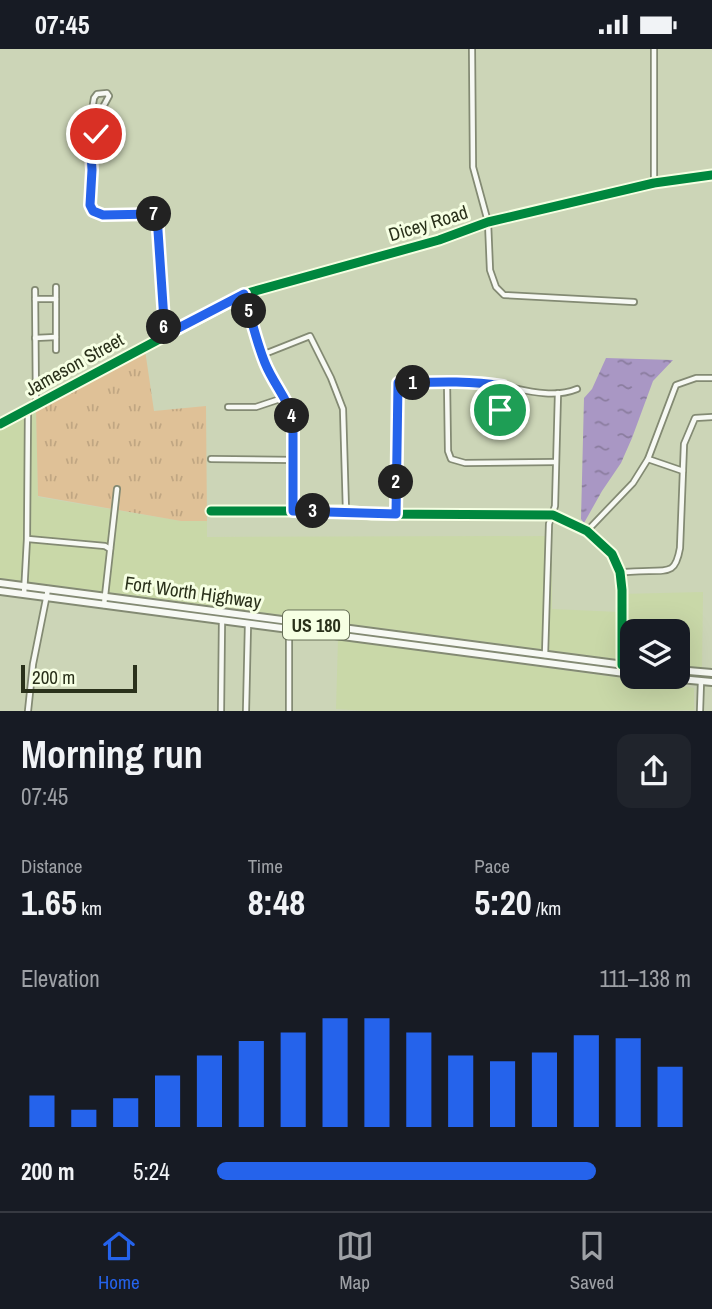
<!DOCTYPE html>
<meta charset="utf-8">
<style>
:root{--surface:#171b24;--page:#20242c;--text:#f1f3f6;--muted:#9ea1a6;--line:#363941;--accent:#2563eb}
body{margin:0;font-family:"Archivo Narrow",sans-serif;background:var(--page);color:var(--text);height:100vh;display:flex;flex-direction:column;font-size:26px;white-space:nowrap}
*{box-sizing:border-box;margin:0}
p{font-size:23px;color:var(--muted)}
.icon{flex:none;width:38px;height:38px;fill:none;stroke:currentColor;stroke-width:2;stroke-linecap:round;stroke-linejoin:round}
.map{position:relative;height:662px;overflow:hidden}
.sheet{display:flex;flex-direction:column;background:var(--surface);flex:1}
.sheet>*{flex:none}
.fabs{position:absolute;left:620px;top:570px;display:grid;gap:14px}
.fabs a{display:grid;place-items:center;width:70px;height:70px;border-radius:14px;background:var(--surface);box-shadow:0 7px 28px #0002;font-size:35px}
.scale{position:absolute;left:21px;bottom:18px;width:116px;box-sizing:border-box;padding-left:7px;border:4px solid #2a311b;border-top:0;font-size:19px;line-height:24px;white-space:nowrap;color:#2a311b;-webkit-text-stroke:5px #f6ffe3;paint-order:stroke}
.pin{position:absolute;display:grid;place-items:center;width:60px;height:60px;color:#fff;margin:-30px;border:4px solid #fff;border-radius:50%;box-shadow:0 2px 7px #0007}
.km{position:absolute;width:35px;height:35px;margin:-18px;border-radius:50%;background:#222;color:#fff;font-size:19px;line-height:35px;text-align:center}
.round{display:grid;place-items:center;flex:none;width:74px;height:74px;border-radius:14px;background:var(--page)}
.summary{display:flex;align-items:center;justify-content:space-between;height:119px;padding:0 21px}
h1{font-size:38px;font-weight:700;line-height:52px}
.figures{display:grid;grid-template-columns:repeat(3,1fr);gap:10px;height:119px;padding:7px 21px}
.figures div{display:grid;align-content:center}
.figures b{font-size:35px;font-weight:700}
.figures small{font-size:19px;font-weight:400}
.figures p{font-size:19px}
.chart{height:196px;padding:14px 21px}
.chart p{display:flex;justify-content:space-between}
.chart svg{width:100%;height:126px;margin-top:7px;stroke:var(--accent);stroke-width:6}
ul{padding:0 21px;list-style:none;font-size:23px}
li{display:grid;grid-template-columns:112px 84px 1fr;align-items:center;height:52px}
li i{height:18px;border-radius:9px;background:var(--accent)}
.status{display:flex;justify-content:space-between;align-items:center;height:49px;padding:0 35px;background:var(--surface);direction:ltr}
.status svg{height:19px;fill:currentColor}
.tab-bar{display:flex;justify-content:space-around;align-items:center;height:98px;border-top:2px solid var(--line);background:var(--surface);font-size:19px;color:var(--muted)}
.tab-bar a{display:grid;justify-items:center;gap:4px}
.tab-bar .active{color:var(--accent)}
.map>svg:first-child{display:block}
.built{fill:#c9d8a8}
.grass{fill:url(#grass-tufts)}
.water{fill:url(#water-ripples)}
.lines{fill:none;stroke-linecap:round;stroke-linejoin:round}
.minor-casing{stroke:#838a73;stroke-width:8}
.major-casing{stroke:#838a73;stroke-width:10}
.minor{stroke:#f7f9f4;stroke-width:4.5}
.major{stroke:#f7f9f4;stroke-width:6}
.cycleway-casing{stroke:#f6ffe3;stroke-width:13}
.cycleway{stroke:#00873e;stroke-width:9}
.route-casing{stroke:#fff;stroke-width:14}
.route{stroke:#2563eb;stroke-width:9}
.labels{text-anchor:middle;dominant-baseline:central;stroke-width:6;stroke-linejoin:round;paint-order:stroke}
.shield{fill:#f6ffe3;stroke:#676f57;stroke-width:2}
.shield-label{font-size:18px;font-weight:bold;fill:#2a311b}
.street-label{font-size:19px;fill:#2a311b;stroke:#f6ffe3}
</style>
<div class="status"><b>07:45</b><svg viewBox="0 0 49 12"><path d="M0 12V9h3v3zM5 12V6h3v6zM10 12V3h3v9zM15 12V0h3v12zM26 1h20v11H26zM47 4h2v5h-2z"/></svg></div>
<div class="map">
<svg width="712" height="662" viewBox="0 0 712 662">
<defs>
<pattern id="grass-tufts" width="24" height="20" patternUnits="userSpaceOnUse" patternTransform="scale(1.75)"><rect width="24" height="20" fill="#dfc197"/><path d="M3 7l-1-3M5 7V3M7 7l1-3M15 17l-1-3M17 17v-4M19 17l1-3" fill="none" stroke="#c0a682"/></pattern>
<pattern id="water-ripples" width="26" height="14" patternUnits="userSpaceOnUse" patternTransform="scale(1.75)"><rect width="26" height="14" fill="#a997c4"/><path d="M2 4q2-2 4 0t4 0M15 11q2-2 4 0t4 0" fill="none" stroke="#8a7c9e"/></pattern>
</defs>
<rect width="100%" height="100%" fill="#ccd5b7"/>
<g class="built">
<path d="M36,362l2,86 143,24h26v16l345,-1v73l67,3v-18l84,-2 -1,76 -25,-2v-34h-45v29l-632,-83v-151z"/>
<path d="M338,590l356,49v22l-327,1 -31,-2z"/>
</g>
<path class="grass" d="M145,301l9,61 52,-5 1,115h-26l-143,-25 -2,-85z"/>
<path class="water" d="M606,309l67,2 -20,21 -21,57 -11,25 -19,28 -18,32 -3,-4 3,-121 8,-9z"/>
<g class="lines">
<defs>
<g id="minor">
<path d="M472,0l1,118 15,55 2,48 6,17 8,8 130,7"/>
<path d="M96,71l13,-24 -2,-3 -10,1 -3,4 -1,6 3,16v14l-5,20 1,16 -1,38 6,6 6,1 51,-1 3,2 8,119"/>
<path d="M654,134v-134"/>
<path d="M35,241l1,115"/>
<path d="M244,245c7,23 12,47 21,69 7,20 22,35 28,55v92"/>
<path d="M35,250h21"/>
<path d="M35,289l21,-1"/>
<path d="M56,301v-63"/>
<path d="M262,306l48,-19 21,42 12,31 3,102"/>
<path d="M447,332l1,70 3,8 14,4 90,-1"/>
<path d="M228,358h28l27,-9"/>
<path d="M500,361l3,-10v-14"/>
<path d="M0,375l244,-130 195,-54 49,-18 166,-39 58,-8"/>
<path d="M211,410l83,1"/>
<path d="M648,410l35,12"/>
<path d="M211,462h135l26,3 181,1 34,16 25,23 8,18 2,18v75"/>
<path d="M396,465l2,-131c29,-1 58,-3 87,0 30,3 62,18 92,6"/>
<path d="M587,482l46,-48 15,-24 28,-74 20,-7h16"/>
<path d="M28,490l77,7 5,3"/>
<path d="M620,523c10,0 19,-1 29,-1 22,0 27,0 31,-23l4,-104 11,-26 17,-1"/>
<path d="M24,545l3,-55 1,-129"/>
<path d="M104,556l13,-116"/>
<path d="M289,580v82"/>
<path d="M545,606l4,-131 6,-18 3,-113"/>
<path d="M28,662l5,-47 15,-75"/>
<path d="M221,662l1,-91"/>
<path d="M246,662l2,-87"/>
<path d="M700,662l1,-30"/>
</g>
<g id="major">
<path d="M0,534l632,83"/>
<path d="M0,542l632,83"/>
<path d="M677,621l35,3"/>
<path d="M659,628l53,5"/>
</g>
</defs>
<use href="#minor" class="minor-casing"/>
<use href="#major" class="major-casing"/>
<use href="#minor" class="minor"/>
<use href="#major" class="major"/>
<defs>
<g id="cycleway">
<path d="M0,375l244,-130 195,-54 49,-18 166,-39 58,-8"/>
<path d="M211,462h135l26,3 181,1 34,16 25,23 8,18 2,18v75"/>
</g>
</defs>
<use href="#cycleway" class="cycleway-casing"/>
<use href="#cycleway" class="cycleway"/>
</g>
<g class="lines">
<defs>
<path id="route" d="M96,85l-5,20 1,16 -2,35 3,6 10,4 51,-1 3,2 8,119 79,-41c7,23 12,47 21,69 8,20 22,35 28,55v93l103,3 2,-131c35,-1 70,-3 105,3v14l-3,10"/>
</defs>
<use href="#route" class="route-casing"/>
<use href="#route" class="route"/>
</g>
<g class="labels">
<rect class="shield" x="283" y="561.5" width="66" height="29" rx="5"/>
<g class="shield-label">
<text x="316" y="576">US 180</text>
</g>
<g class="street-label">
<text transform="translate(428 174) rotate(-17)">Dicey Road</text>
<text transform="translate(74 315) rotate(-29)">Jameson Street</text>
<text transform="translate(193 543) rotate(8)">Fort Worth Highway</text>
</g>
</g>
</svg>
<div class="fabs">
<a><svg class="icon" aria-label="layers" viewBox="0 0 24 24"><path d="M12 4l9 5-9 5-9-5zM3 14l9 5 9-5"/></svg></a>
</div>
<div class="scale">200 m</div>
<div class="pin" style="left:500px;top:361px;background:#1e9e55"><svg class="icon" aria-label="arrive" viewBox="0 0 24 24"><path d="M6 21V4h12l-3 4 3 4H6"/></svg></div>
<div class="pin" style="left:96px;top:85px;background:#d93025"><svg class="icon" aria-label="check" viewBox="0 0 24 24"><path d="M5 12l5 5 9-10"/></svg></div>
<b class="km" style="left:413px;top:334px">1</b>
<b class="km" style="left:396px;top:433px">2</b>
<b class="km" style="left:313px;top:462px">3</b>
<b class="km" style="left:292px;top:367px">4</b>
<b class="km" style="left:249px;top:262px">5</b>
<b class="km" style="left:164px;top:278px">6</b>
<b class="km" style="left:154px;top:165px">7</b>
</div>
<section class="sheet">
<div class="summary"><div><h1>Morning run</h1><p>07:45</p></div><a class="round"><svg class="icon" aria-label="share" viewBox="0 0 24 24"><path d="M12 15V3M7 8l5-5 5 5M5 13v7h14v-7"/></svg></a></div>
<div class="figures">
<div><p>Distance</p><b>1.65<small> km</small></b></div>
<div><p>Time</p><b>8:48</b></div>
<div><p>Pace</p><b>5:20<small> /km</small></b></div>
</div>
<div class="chart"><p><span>Elevation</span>111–138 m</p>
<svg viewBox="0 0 160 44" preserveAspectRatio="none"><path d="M5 44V33M15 44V38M25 44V34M35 44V26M45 44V19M55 44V14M65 44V11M75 44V6M85 44V6M95 44V11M105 44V19M115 44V21M125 44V18M135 44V12M145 44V13M155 44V23"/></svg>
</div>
<ul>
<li><b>200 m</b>5:24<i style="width:80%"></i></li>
</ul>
</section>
<nav class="tab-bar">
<a class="active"><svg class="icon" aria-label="home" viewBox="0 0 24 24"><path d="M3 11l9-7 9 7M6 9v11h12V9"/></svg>Home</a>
<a><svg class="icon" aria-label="map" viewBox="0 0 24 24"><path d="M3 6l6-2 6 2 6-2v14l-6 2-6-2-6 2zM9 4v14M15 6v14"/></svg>Map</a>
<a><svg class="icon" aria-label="saved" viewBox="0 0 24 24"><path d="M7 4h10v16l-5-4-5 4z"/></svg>Saved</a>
</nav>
